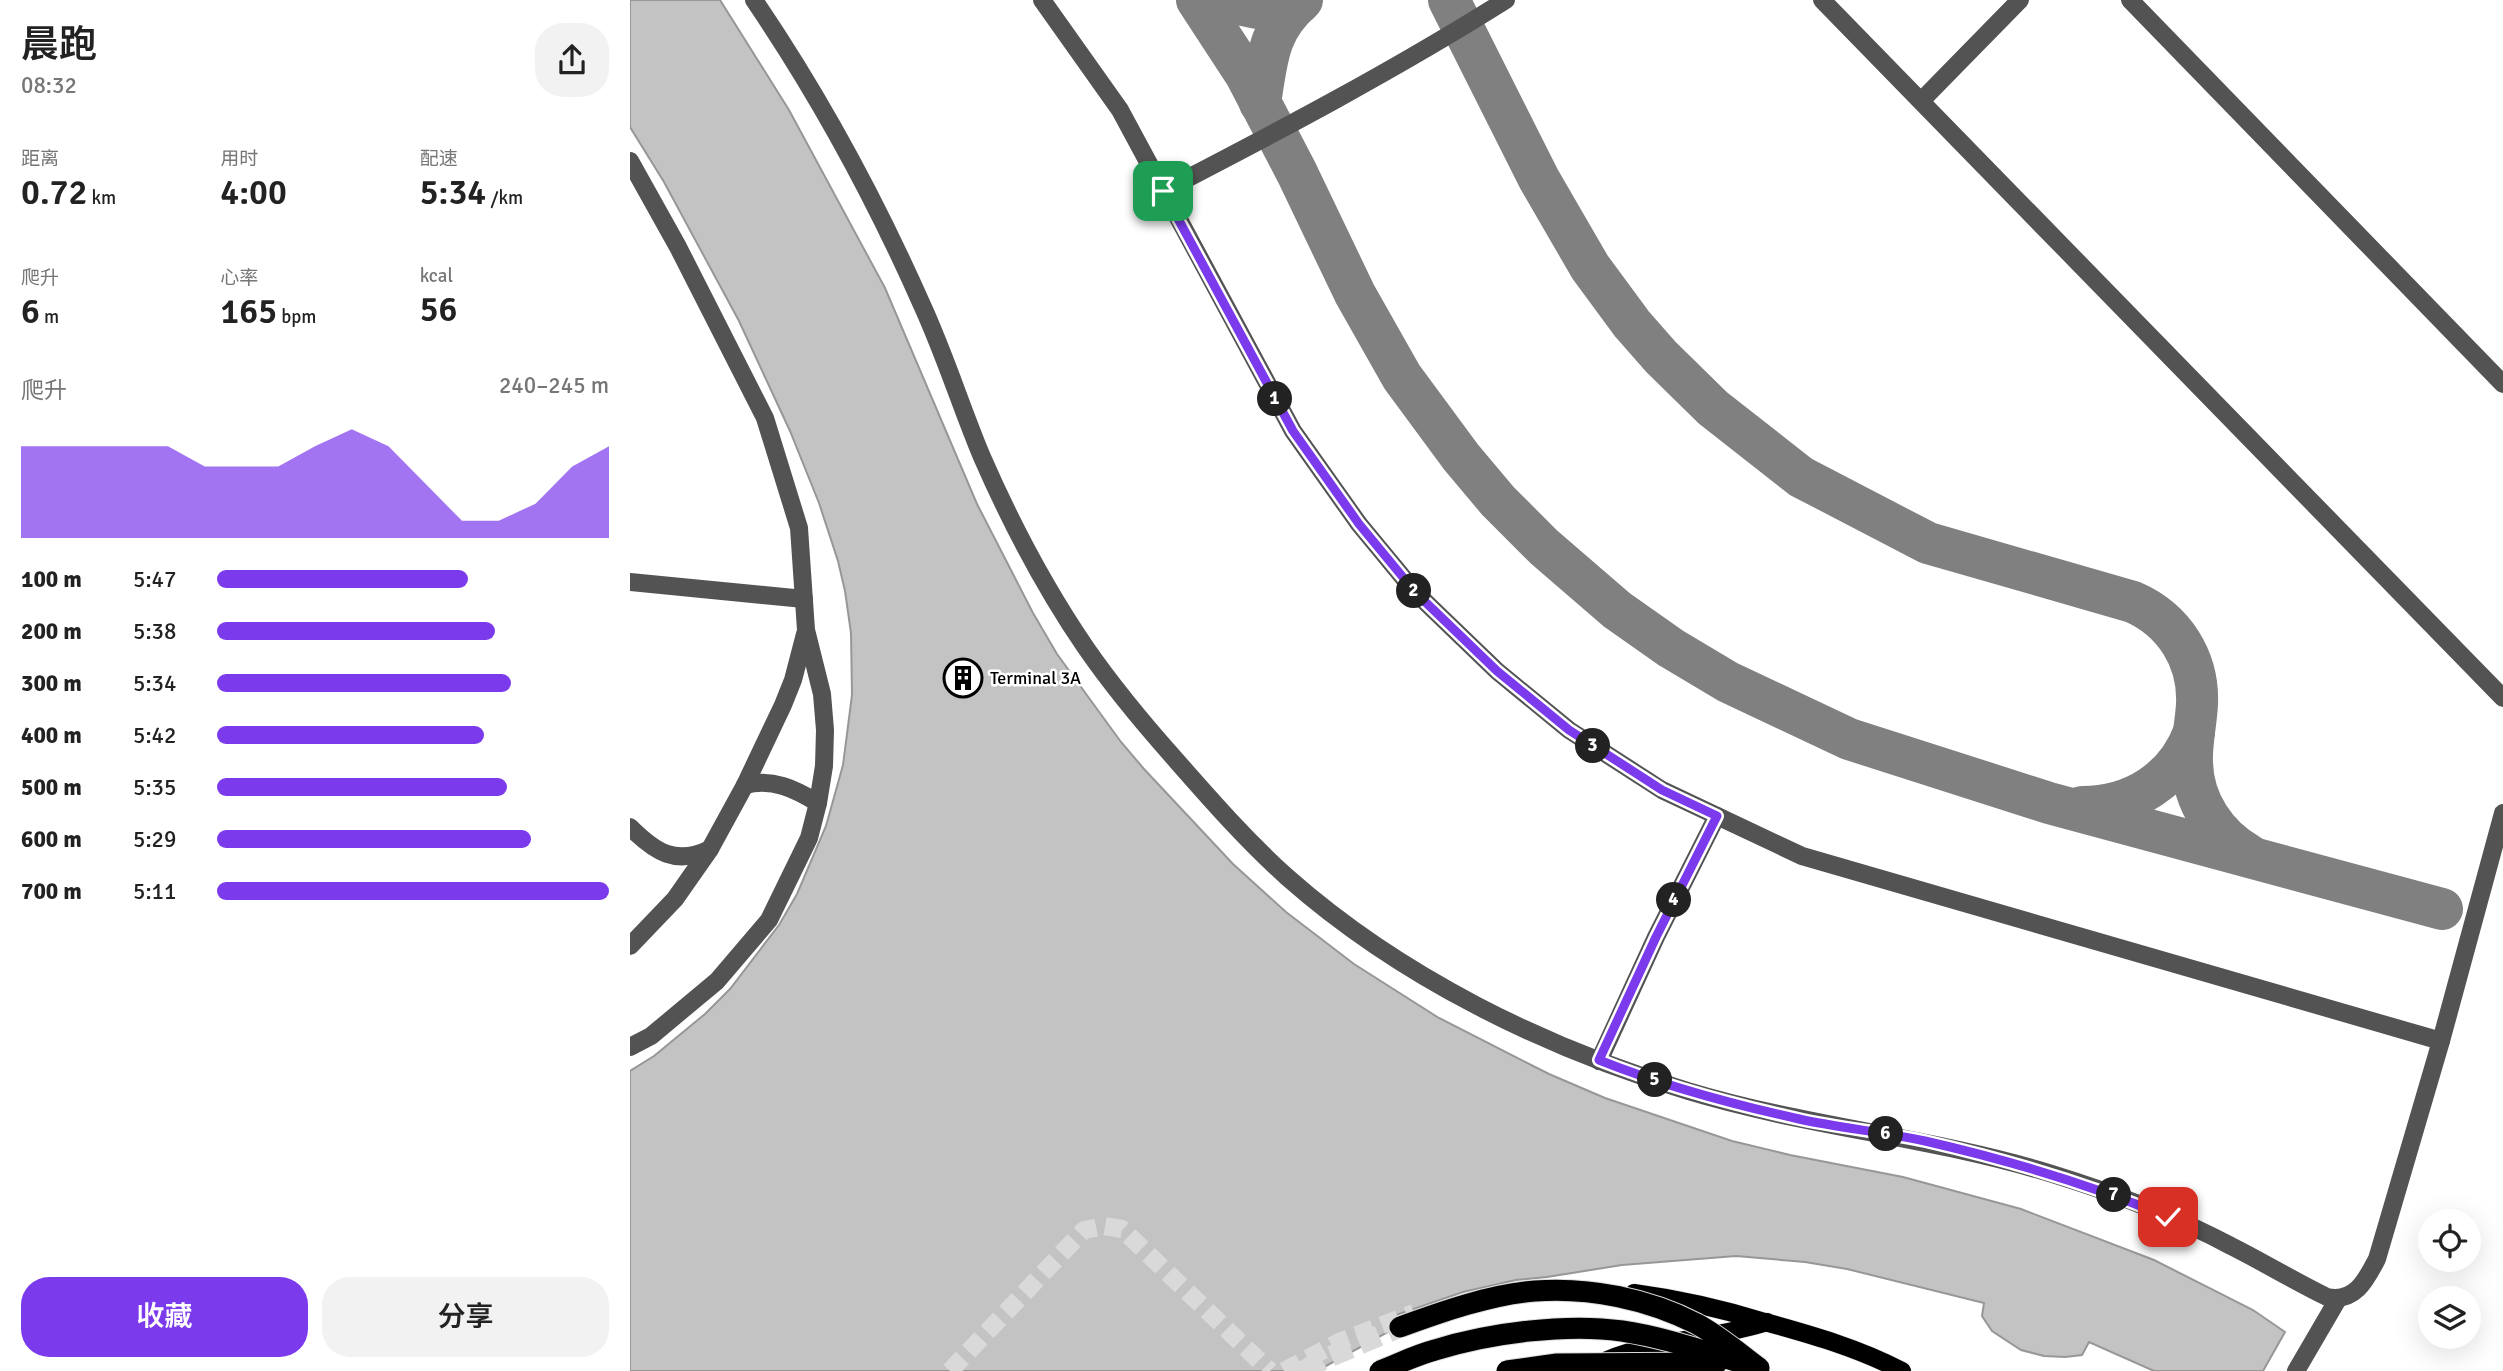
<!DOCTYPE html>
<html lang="zh">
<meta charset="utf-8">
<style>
:root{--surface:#fff;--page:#f2f2f2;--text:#222;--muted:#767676;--accent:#7c3aed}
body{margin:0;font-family:Signika,"Noto Sans SC",sans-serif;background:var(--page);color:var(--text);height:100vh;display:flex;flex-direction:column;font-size:26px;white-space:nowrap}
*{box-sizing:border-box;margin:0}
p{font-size:23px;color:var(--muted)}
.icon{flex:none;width:38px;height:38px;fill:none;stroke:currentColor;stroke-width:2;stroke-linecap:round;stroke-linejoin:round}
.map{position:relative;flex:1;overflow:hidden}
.drawer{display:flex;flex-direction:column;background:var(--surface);width:630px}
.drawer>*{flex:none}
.buttons{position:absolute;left:1788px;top:1209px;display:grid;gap:14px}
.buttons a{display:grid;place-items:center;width:63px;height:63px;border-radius:50%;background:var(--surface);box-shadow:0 7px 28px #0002;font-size:35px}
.pin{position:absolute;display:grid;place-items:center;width:60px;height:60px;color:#fff;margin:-30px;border-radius:14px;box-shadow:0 4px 10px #0006}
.km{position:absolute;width:35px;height:35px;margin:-18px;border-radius:50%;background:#222;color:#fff;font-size:19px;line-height:35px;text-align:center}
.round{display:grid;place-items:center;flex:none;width:74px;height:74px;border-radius:28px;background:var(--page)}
.overview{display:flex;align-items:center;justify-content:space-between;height:119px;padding:0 21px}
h1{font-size:38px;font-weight:600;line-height:52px}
.figures{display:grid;grid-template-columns:repeat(3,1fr);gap:10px;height:119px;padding:7px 21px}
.figures div{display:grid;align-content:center}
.figures b{font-size:35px;font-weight:600}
.figures small{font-size:19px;font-weight:400}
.figures p{font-size:19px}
.chart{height:196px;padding:14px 21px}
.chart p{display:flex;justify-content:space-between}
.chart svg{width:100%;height:126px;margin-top:7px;fill:var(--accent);opacity:.7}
.cta{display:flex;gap:14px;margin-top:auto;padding:14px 21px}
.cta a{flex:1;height:80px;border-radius:28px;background:var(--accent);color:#fff;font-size:28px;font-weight:600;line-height:80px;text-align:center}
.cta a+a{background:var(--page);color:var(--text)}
ul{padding:0 21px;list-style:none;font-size:23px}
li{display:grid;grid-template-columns:112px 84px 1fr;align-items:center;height:52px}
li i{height:18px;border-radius:9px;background:var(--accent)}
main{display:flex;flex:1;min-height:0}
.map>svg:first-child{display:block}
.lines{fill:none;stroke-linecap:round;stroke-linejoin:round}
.taxiway{stroke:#808080;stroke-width:42}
.building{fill:#c3c3c3;stroke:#979797;stroke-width:2}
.minor-tunnel{stroke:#d9d9d9;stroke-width:18;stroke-dasharray:18 9;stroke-linecap:butt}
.major-tunnel{stroke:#d9d9d9;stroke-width:18;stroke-dasharray:18 9;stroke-linecap:butt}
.highway-tunnel{stroke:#d9d9d9;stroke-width:21;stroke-dasharray:21 10;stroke-linecap:butt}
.major-casing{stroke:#dbdbdb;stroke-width:19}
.minor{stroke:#535353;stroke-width:18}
.major{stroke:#000;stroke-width:18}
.highway-bridge-casing{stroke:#dbdbdb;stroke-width:23;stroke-linecap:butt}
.highway-bridge{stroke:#000;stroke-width:21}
.route-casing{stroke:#fff;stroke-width:14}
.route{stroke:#7c3aed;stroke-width:9}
.labels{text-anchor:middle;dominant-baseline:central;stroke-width:5;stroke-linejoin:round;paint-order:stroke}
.poi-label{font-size:18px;fill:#000;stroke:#fff;text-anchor:start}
</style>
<main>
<section class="drawer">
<div class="overview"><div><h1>晨跑</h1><p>08:32</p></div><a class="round"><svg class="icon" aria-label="share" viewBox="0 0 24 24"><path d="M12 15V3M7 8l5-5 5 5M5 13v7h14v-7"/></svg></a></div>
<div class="figures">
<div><p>距离</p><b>0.72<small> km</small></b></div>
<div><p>用时</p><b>4:00</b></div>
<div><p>配速</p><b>5:34<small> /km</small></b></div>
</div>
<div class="figures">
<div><p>爬升</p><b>6<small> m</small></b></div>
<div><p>心率</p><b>165<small> bpm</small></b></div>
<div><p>kcal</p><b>56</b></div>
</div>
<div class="chart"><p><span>爬升</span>240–245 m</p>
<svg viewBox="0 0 160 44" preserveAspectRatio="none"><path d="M0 44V12L10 12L20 12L30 12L40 12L50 19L60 19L70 19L80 12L90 6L100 12L110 25L120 38L130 38L140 32L150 19L160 12V44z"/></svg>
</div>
<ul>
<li><b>100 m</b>5:47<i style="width:64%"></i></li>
<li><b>200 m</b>5:38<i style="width:71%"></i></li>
<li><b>300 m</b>5:34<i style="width:75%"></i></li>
<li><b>400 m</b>5:42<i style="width:68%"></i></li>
<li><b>500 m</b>5:35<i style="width:74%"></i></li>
<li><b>600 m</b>5:29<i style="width:80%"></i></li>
<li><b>700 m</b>5:11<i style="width:100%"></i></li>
</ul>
<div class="cta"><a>收藏</a><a>分享</a></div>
</section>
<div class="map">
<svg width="1873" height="1371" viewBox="0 0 1873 1371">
<rect width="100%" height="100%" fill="#fff"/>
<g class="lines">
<g class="taxiway">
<path d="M567,0l49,75 51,98 58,121 47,83 59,80 37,44 46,46 73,63 54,38 57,34 121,57 200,64 393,106"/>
<path d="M589,0l38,8 42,-5"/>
<path d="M819,0l90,179 51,88 42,57 29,33 52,51 88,69 127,66 205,59c41,18 66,57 64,102 -1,20 -6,40 -5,59 1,39 24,73 57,92"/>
<path d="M630,103c7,-42 7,-73 42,-103"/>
<path d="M1452,807c51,0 94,-27 112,-75"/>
</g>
</g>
<path class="building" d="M0,0h90l69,110 96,178 92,216 56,109 24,41 64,88 23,27 89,95 53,48 68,52 85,54 110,56 56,24 127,43 58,14 113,22 118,32 133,51 99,50 32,22 -22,39h-109l-65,-29 -7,13 -17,2 -21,-1 -23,-6 -29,-19 -10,-15 2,-13 -137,-34 -42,-7 -69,-6 -114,9 -75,12 -31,3 -53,12 -67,23 -9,9 1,8 -71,39h-687v-300l24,-15 51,-42 25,-25 49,-64 18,-31 29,-68 17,-61 9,-70 -1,-62 -6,-42 -7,-30 -19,-58 -29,-72 -51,-110 -75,-139 -34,-55z"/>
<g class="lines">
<path class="minor-tunnel" d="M320,1371l134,-141 20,-4 18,3 148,142"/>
<path class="major-tunnel" d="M654,1371l55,-29 75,-29"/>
<path class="highway-tunnel" d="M674,1371l18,-11 78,-33"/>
<defs>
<g id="major">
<path d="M1004,1293c45,6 88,16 131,29 47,13 93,26 137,49"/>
<path d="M977,1360c52,-21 108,-21 160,-38"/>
</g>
</defs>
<use href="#major" class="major-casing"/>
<g class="minor">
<path d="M124,0c64,94 122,201 168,305 23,50 39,102 60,152 28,64 65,134 104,191 27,39 57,75 89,111 36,41 71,81 112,118 113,100 258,171 401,214 119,36 243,46 361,82 62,19 124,42 182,73 32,16 63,35 96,51 28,6 39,-17 50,-38l64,-218 -639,-185 -140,-66 -93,-60 -72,-59 -81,-78 -57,-69 -66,-93 -173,-321 -78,-110"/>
<path d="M1192,0l681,698"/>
<path d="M1500,0l373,384"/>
<path d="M1292,100l98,-100"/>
<path d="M0,161l48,86 87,171 34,110 7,102 16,64 3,36 -1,36 -6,37 -9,35 -40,82 -52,61 -66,55 -21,11"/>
<path d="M533,191c116,-60 232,-121 343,-191"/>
<path d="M0,582l174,17"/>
<path d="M115,785c28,-7 50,4 73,18"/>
<path d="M0,827c25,25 46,39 80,22"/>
<path d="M0,946l45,-47 35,-50 35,-64 38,-80 10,-25 12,-46"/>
<path d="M1811,1041l62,-228"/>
<path d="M969,1061l57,-124 61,-121"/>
<path d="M1666,1371l42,-72"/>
</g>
<use href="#major" class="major"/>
<defs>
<g id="highway-bridge">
<path d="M770,1327c41,-15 92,-33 135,-36 55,-4 113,8 162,33 22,12 42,29 62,44"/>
<path d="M750,1371c18,-7 36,-16 55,-21 54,-17 132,-27 187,-19 41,6 81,20 120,32"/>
<path d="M877,1371l50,-7 160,-1"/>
</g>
</defs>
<use href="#highway-bridge" class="highway-bridge-casing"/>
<use href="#highway-bridge" class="highway-bridge"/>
</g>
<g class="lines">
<defs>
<path id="route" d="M533,191l130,240 66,93 57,69 81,78 72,59 93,60 55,26 -61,121 -57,123c65,26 132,44 200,59 41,9 84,13 126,22 83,19 164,43 243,76"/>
</defs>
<use href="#route" class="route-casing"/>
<use href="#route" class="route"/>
</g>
<defs>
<symbol id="building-ring" viewBox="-11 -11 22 22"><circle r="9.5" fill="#fff" stroke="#000" stroke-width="1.5"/><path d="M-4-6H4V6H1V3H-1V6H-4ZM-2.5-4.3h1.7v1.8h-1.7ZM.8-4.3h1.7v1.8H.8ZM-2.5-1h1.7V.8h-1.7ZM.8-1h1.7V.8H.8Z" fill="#000"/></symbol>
</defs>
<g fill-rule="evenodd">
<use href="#building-ring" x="311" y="656" width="44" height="44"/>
</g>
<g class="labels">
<g class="poi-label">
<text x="360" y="678">Terminal 3A</text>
</g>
</g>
</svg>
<div class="buttons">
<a><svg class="icon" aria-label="locate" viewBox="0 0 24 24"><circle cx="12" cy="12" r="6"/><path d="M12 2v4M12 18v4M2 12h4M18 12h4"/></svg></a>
<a><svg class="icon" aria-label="layers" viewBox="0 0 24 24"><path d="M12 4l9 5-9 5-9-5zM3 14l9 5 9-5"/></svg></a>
</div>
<div class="pin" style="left:533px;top:191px;background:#1e9e55"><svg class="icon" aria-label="arrive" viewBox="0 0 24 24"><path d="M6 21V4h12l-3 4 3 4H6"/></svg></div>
<div class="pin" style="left:1538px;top:1217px;background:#d93025"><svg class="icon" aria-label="check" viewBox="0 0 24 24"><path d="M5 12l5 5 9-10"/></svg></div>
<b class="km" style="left:645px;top:399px">1</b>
<b class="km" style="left:784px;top:591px">2</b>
<b class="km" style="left:963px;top:746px">3</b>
<b class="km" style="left:1044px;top:900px">4</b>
<b class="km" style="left:1025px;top:1080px">5</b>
<b class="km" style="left:1256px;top:1134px">6</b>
<b class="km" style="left:1484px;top:1195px">7</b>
</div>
</main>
